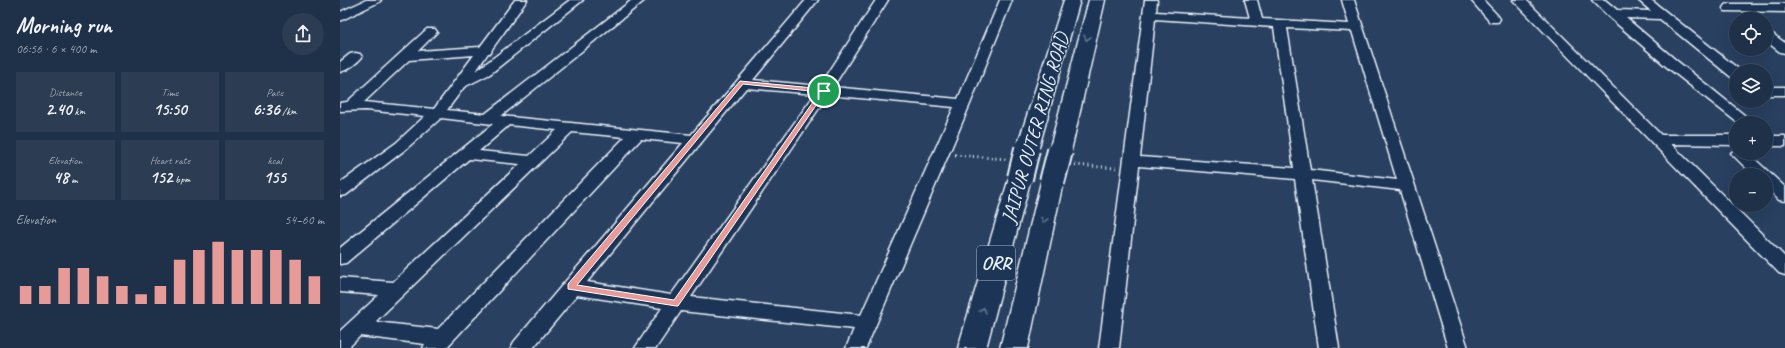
<!DOCTYPE html>
<meta charset="utf-8">
<style>
:root{--surface:#1f3049;--page:#2c3c53;--text:#f1f3f6;--muted:#a1a9b4;--line:#3c4b61;--accent:#e69b98}
body{margin:0;font-family:Caveat,sans-serif;background:var(--page);color:var(--text);height:100vh;display:flex;flex-direction:column;font-size:15px;white-space:nowrap}
*{box-sizing:border-box;margin:0}
p{font-size:13px;color:var(--muted)}
.icon{flex:none;width:22px;height:22px;fill:none;stroke:currentColor;stroke-width:2;stroke-linecap:round;stroke-linejoin:round}
.map{position:relative;flex:1;overflow:hidden}
.panel{display:flex;flex-direction:column;background:var(--surface);width:340px}
.panel>*{flex:none}
.tools{position:absolute;left:1389px;top:12px;display:grid;gap:8px}
.tools a{display:grid;place-items:center;width:44px;height:44px;border-radius:50%;background:var(--surface);box-shadow:0 4px 16px #0002,0 0 0 1px var(--line);font-size:20px}
.pin{position:absolute;display:grid;place-items:center;width:34px;height:34px;color:#fff;margin:-17px;border:2px solid #fff;border-radius:50%;box-shadow:0 1px 4px #0007}
.round{display:grid;place-items:center;flex:none;width:42px;height:42px;border-radius:21px;background:var(--page)}
.overview{display:flex;align-items:center;justify-content:space-between;height:68px;padding:0 16px}
h1{font-size:22px;font-weight:700;line-height:30px}
.stats{display:grid;grid-template-columns:repeat(3,1fr);gap:6px;height:68px;padding:4px 16px}
.stats div{display:grid;align-content:center;border-radius:0px;background:var(--page);text-align:center}
.stats b{font-size:17px;font-weight:700}
.stats small{font-size:11px;font-weight:400}
.stats p{font-size:11px}
.chart{height:112px;padding:8px 16px}
.chart p{display:flex;justify-content:space-between}
.chart svg{width:100%;height:72px;margin-top:4px;stroke:var(--accent);stroke-width:6}
main{display:flex;flex:1;min-height:0}
.map>svg:first-child{display:block}
.lines{fill:none;stroke-linecap:round;stroke-linejoin:round}
.minor-casing{stroke:#e8f1f8;stroke-width:3}
.highway-casing{stroke:#e8f1f8;stroke-width:3}
.path{stroke:#e8f1f8;stroke-width:3;stroke-dasharray:1 3.5;stroke-linecap:butt}
.minor{fill:#1d3557;fill-rule:evenodd}
.highway{fill:#1d3557;fill-rule:evenodd}
.highway-bridge-far1-casing{stroke:#e8f1f8;stroke-width:21;stroke-linecap:butt}
.highway-bridge-casing{stroke:#e8f1f8;stroke-width:28;stroke-linecap:butt}
.highway-bridge-far1{stroke:#1d3557;stroke-width:18}
.highway-bridge{stroke:#1d3557;stroke-width:24}
.oneway{stroke:#64778f}
.route{fill:#e69b98;stroke:#fff;fill-rule:evenodd}
.labels{text-anchor:middle;dominant-baseline:central;stroke-width:3;stroke-linejoin:round;paint-order:stroke}
.shield{fill:#1d3557;stroke:#abb9c8;stroke-width:1}
.shield-label{font-size:19px;font-weight:bold;fill:#e8f1f8}
.street-label{font-size:20px;fill:#e8f1f8;stroke:#1d3557}
</style>
<main>
<section class="panel">
<div class="overview"><div><h1>Morning run</h1><p>06:56 · 6 × 400 m</p></div><a class="round"><svg class="icon" aria-label="share" viewBox="0 0 24 24"><path d="M12 15V3M7 8l5-5 5 5M5 13v7h14v-7"/></svg></a></div>
<div class="stats">
<div><p>Distance</p><b>2.40<small> km</small></b></div>
<div><p>Time</p><b>15:50</b></div>
<div><p>Pace</p><b>6:36<small> /km</small></b></div>
</div>
<div class="stats">
<div><p>Elevation</p><b>48<small> m</small></b></div>
<div><p>Heart rate</p><b>152<small> bpm</small></b></div>
<div><p>kcal</p><b>155</b></div>
</div>
<div class="chart"><p><span>Elevation</span>54–60 m</p>
<svg viewBox="0 0 160 44" preserveAspectRatio="none"><path d="M5 44V33M15 44V33M25 44V22M35 44V22M45 44V27M55 44V33M65 44V38M75 44V33M85 44V17M95 44V11M105 44V6M115 44V11M125 44V11M135 44V11M145 44V17M155 44V27"/></svg>
</div>
</section>
<div class="map">
<svg width="1445" height="348" viewBox="0 0 1445 348">
<rect width="100%" height="100%" fill="#294061"/>
<filter id="ink" filterUnits="userSpaceOnUse"><feTurbulence type="fractalNoise" baseFrequency=".025" numOctaves="2"/><feDisplacementMap in="SourceGraphic" scale="8" xChannelSelector="R" yChannelSelector="G"/><feConvolveMatrix kernelMatrix="1 2 1 2 8 2 1 2 1" color-interpolation-filters="sRGB"/></filter>
<g filter="url(#ink)">
<g class="lines">
<defs>
<g id="minor">
<path d="M26,0h15l-2,2 -39,19v-9z"/>
<path d="M175,0h12l-35,49 -1,4h-3l-12,18 94,-71h13l-93,74 -26,13 -17,23 38,4 147,-114h13l-144,116 190,19 115,-135h12l-65,80 67,6 56,-86h12l-55,87 125,12 42,-99h12l-42,104 -104,244h-20l8,-19 -173,-18 -25,37h-21l27,-40 -85,-13 -44,53h-22l3,-6 169,-199 -42,-4 -195,209h-23l2,-4 -65,-8 -12,12h-8v-17l39,-36 -39,-3v-14l53,4 127,-118 -51,-5 -123,104 -6,1v-16l153,-124 -52,-6 -35,31 -60,46 -6,1v-13l56,-40 29,-27 -59,-6 -26,1v-8l7,-1 80,-73h8l2,3 -19,19 62,-4zM134,55l-40,54 -70,-7 45,-42zM406,88l69,6 -144,201 -84,-13zM488,95l126,12 -93,208 -170,-18zM169,125l48,5 -28,26 -50,-5zM232,132l53,5 -187,192 -63,-7z"/>
<path d="M805,0h12l-1,12 94,6 -5,-18h12l5,19 87,5 -7,-24h12l114,348h-20l-48,-158 -88,-10 27,168h-20l-24,-169 -156,-13 -20,182h-20zM815,19l119,8 20,141 -154,-11zM947,28l65,3 45,149 -87,-10z"/>
<path d="M1131,0h12l15,16 2,3 -2,3h-8z"/>
<path d="M1173,0h13l135,135h75v10l-65,-1 114,113v18l-6,-2z"/>
<path d="M1252,0h13l12,10 34,1 -13,-11h13l90,71h-5v7l-5,-1 -71,-58 -34,-1 51,43 77,62h-16l-71,-56 -58,-50z"/>
<path d="M1389,4h56v8l-60,-1 -2,-3 2,-3z"/>
<path d="M1426,31l4,1 15,11v10l-5,-1 -14,-11z"/>
<path d="M15,53l5,1 2,3c-5,6 -14,13 -22,15v-10l10,-8z"/>
<rect x="1426" y="87" width="19" height="8"/>
<rect x="1426" y="136" width="19" height="10"/>
<path d="M1396,149v4h12l37,34v14l-6,-1 -13,-13v-12h-13l-22,-22z"/>
</g>
<g id="highway">
<path d="M724,0h16l-41,147 -4,4 -7,2 -7,-2 -4,-4z"/>
<path d="M749,0h16l-34,151 -4,5 -7,1 -7,-1 -4,-5z"/>
<path d="M680,171l8,2 3,5 -45,170h-28l51,-170 3,-5z"/>
<path d="M712,175l8,2 3,5 -35,166h-28l41,-166 3,-5z"/>
</g>
</defs>
<use href="#minor" class="minor-casing"/>
<use href="#highway" class="highway-casing"/>
<g class="path">
<path d="M615,155l51,4"/>
<path d="M735,165l41,3"/>
</g>
<use href="#minor" class="minor"/>
<use href="#highway" class="highway"/>
<defs>
<path id="highway-bridge-far1" d="M687,150l1,-3"/>
<g id="highway-bridge">
<path d="M680,178l7,-29"/>
<path d="M712,182l8,-31"/>
</g>
</defs>
<use href="#highway-bridge-far1" class="highway-bridge-far1-casing"/>
<use href="#highway-bridge" class="highway-bridge-casing"/>
<use href="#highway-bridge-far1" class="highway-bridge-far1"/>
<use href="#highway-bridge" class="highway-bridge"/>
</g>
<defs><path id="oneway-chevron" d="M-2-3.5L2.5 0L-2 3.5" fill="none" stroke-width="1.6" stroke-linecap="round" stroke-linejoin="round"/></defs>
<g class="oneway">
<use href="#oneway-chevron" transform="translate(747 38) rotate(103)"/>
<use href="#oneway-chevron" transform="translate(704 220) rotate(103)"/>
<use href="#oneway-chevron" transform="translate(643 310) rotate(-74)"/>
</g>
</g>
<path class="route" d="M400,81l84,8 2,2 -148,215h-2l-108,-17v-5zM403,84l77,8 -146,208 -97,-15z"/>
<g class="labels">
<rect class="shield" x="637" y="246" width="38" height="34" rx="3"/>
<g class="shield-label">
<text x="656" y="263">ORR</text>
</g>
<g class="street-label">
<text transform="translate(695 128) rotate(-74)">JAIPUR OUTER RING ROAD</text>
</g>
</g>
</svg>
<div class="tools">
<a><svg class="icon" aria-label="locate" viewBox="0 0 24 24"><circle cx="12" cy="12" r="6"/><path d="M12 2v4M12 18v4M2 12h4M18 12h4"/></svg></a>
<a><svg class="icon" aria-label="layers" viewBox="0 0 24 24"><path d="M12 4l9 5-9 5-9-5zM3 14l9 5 9-5"/></svg></a>
<a>+</a>
<a>−</a>
</div>
<div class="pin" style="left:484px;top:91px;background:#1e9e55"><svg class="icon" aria-label="arrive" viewBox="0 0 24 24"><path d="M6 21V4h12l-3 4 3 4H6"/></svg></div>
</div>
</main>
